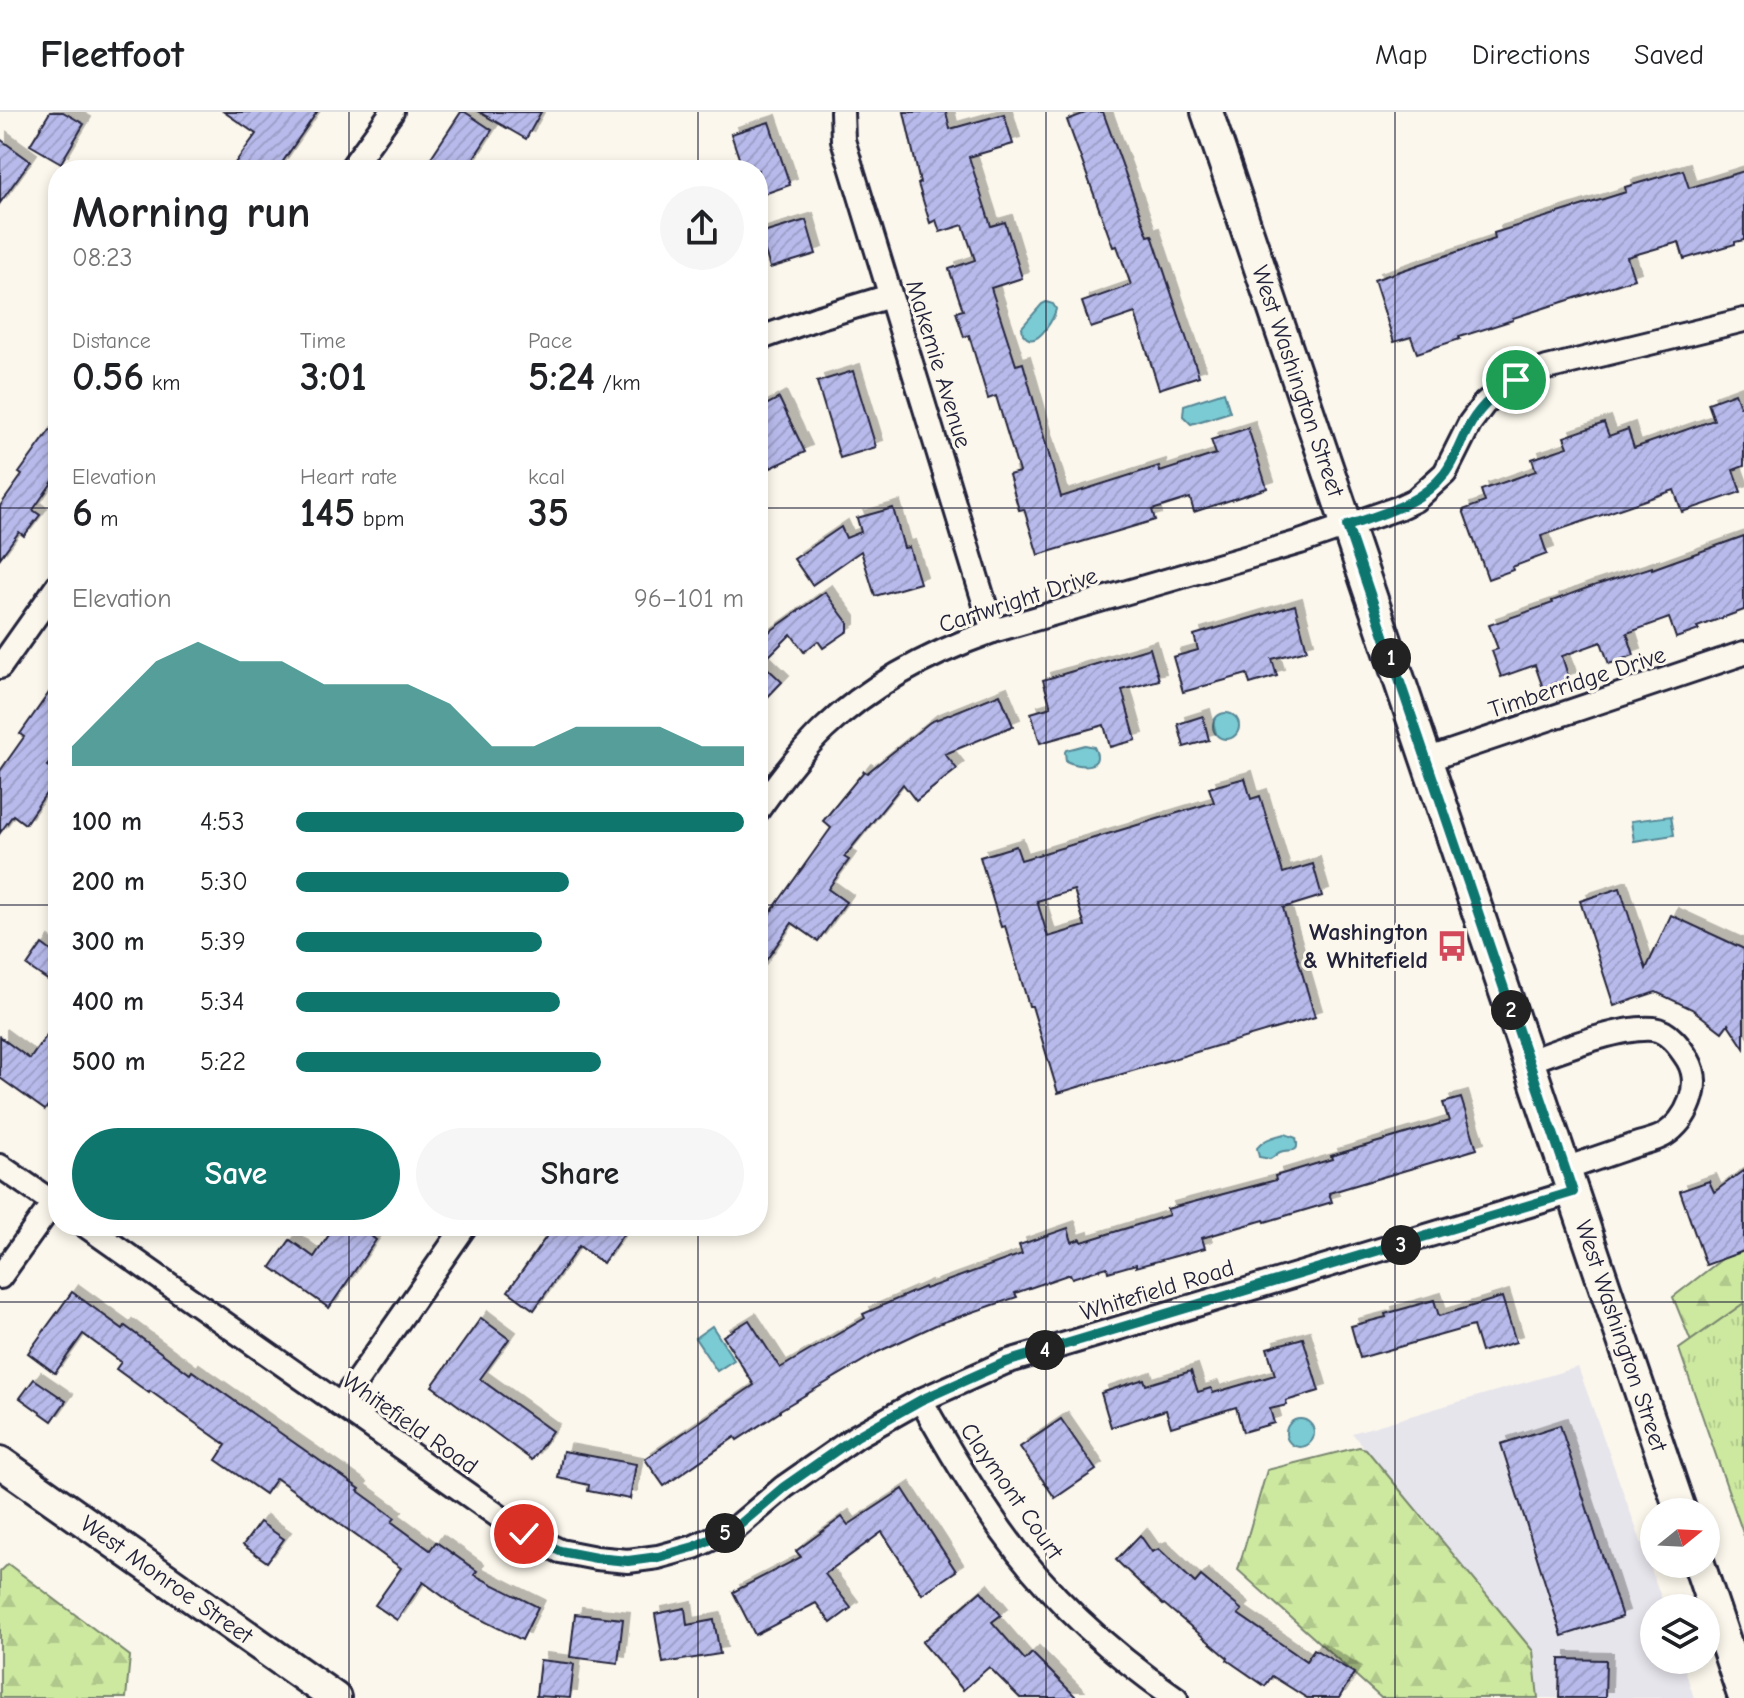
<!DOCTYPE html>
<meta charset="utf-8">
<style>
:root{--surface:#fff;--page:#f6f6f6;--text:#202124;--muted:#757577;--line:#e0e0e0;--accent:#0f766e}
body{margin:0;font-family:"Comic Neue",sans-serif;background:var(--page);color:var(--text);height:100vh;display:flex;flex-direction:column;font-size:30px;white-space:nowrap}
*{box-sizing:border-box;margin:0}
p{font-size:26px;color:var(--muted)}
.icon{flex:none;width:44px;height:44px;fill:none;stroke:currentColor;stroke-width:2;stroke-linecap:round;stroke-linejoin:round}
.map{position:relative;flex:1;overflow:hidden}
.side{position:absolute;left:48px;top:48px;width:720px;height:1076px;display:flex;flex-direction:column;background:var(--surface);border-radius:32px;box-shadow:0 4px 12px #0003}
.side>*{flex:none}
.needle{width:52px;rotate:72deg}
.buttons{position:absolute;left:1640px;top:1386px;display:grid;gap:16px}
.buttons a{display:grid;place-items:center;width:80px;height:80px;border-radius:50%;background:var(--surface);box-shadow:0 4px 12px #0003;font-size:40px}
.pin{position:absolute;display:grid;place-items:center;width:68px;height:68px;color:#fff;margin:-34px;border:4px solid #fff;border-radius:50%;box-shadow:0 2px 8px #0007}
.km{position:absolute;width:40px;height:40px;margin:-20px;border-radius:50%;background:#222;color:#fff;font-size:22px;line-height:40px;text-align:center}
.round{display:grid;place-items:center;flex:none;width:84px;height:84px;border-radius:42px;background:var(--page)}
.overview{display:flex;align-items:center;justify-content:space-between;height:136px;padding:0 24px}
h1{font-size:44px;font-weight:700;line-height:60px}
.figures{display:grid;grid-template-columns:repeat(3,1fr);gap:12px;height:136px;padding:8px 24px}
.figures div{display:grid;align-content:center}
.figures b{font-size:40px;font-weight:700}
.figures small{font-size:22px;font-weight:400}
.figures p{font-size:22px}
.chart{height:224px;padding:16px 24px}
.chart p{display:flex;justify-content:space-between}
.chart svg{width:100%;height:144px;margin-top:8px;fill:var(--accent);opacity:.7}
.primary-button{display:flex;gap:16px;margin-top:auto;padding:16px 24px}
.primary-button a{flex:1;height:92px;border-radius:48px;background:var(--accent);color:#fff;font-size:32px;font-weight:700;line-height:92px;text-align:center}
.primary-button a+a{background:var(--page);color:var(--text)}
ul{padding:0 24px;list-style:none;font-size:26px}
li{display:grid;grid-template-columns:128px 96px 1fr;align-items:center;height:60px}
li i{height:20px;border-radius:10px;background:var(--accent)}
header{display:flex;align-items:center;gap:48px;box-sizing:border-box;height:112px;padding:0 40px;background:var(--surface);border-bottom:2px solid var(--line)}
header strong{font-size:38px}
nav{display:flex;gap:44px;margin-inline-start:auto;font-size:28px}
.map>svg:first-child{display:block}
.built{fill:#e7e5ec}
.forest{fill:url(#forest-firs);stroke:#78866e;stroke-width:2}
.park{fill:url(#park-tufts);stroke:#78866e;stroke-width:2}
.water{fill:#7acbd3;stroke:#578796;stroke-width:2}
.building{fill:url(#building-hatch);stroke:#22223b;stroke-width:2;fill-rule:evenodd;filter:url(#shadow)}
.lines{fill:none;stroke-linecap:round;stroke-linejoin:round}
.street-casing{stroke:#22223b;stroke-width:28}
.secondary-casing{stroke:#22223b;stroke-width:36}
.street{stroke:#fbf7ec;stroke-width:22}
.secondary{stroke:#fbf7ec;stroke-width:30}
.route-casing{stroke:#fff;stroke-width:16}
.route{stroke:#0f766e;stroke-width:10}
.grid{fill:none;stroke:#22223b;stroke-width:2;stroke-opacity:0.55}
.labels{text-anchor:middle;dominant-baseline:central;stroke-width:6;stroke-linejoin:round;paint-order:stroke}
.street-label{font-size:24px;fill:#22223b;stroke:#fbf7ec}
.poi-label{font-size:24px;font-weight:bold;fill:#22223b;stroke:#fbf7ec;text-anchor:end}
</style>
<header>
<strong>Fleetfoot</strong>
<nav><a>Map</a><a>Directions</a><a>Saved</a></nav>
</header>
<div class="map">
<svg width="1744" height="1586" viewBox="0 0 1744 1586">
<defs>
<pattern id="forest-firs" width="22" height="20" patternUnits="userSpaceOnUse" patternTransform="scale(2)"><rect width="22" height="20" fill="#cde9a0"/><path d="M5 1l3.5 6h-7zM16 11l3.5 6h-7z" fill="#b0c88b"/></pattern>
<pattern id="park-tufts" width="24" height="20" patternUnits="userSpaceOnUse" patternTransform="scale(2)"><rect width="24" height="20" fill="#cde9a0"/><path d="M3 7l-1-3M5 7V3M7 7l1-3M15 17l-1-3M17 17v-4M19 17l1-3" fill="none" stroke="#b0c88b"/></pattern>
<pattern id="building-hatch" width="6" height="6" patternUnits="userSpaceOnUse" patternTransform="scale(2)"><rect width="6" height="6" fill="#b8baeb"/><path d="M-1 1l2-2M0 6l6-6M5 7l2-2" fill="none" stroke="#9ea0ca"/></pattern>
<filter id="shadow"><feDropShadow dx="7" dy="-7" stdDeviation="0" flood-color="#0004"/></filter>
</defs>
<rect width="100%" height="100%" fill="#fbf7ec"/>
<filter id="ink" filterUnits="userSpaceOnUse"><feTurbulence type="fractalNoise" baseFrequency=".0125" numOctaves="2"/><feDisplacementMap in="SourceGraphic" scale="16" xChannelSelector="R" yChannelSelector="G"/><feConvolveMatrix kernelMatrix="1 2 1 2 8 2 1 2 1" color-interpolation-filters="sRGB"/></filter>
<g filter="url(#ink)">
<path class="built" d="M1578,1255l87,241h-11v52h28l12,38h-156l-5,-47 -181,-218z"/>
<g class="forest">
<path d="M1744,1130v87l-48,25 -23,-57z"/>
<path d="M1359,1335l7,2 167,202 5,47h-157l-143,-128 29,-100z"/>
<path d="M8,1452l122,92 -4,42h-126v-126z"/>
</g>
<path class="park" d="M1744,1191v233l-65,-187z"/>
<g class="water">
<path d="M1046,190l7,2 3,5c-2,9 -16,34 -27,30 -3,-1 -4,-3 -6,-5l-1,-7 20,-23z"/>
<path d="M1224,280l6,20 -39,12 -8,-8 1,-11z"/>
<circle cx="1226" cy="614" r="13"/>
<path d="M1085,633l9,2c12,22 -15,21 -28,14l-1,-9 1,-2z"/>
<path d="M1671,704l3,19 -40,6 -3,-20z"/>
<path d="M1285,1022l11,4c5,18 -7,10 -16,14 -4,2 -6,5 -10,7l-11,-2 -2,-9c7,-9 17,-12 28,-14z"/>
<path d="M712,1214l22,34 -17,11 -22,-33z"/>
<circle cx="1300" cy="1321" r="14"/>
</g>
<g class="building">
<path d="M50,0h13l21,12 -23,39 -31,-18z"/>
<path d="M224,0h93l-40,58h-47l26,-36z"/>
<path d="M461,0h4l27,18 -26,40h-19l-17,-11z"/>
<path d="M479,0h62l-15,27z"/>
<path d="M904,0h42l4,17 54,-15 9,30 -44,13 22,69 14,-4 17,56 -31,10 25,77 7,-2 38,134 98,-31 1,6 56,-18 -5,-14 37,-12 19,60 -73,24 -4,-14 -38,12 3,10 -117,35 -14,-46 -5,1 -10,-35 10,-3 -23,-76 -8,3 -19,-64 -5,2 -8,-25 7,-2 -14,-41 26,-9 -12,-35 -23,7 -4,-12 -6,3 -12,-39 2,-1z"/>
<path d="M1088,0h15l45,124 4,-1 47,141 -40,13 -24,-76 -44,15 -9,-26 49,-17 -14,-39 -4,1 -46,-127z"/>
<path d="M769,10l21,63 -32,11v-26h-15l-12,-36z"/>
<path d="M0,27l30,22 -30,42z"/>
<path d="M1683,58l6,18 55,-17v69l-9,2v2l-51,15 -5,-17 -52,15 7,22 -121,39v2l-54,17 1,2 -43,14 -6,-16 -17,5 -20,-62 121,-41 -1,-6 132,-41 -1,-5z"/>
<path d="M806,108l10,34 -46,14 -10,-34z"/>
<path d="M853,259l23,76 -36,11 -23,-76z"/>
<path d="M1735,281l5,13 4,-1v61l-11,4 8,22 -59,20 -8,-22 -133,46 6,18 -35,13 1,3 -25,9 -25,-69 22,-8 -4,-12 55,-19 -4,-12 36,-12 -4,-10 40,-14 5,13 19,-7 6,19 80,-28 -6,-17z"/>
<path d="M779,286l26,54 -34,16 -13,-29v-30z"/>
<path d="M58,307v55l-25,36 7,5 -16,21 -5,-4 -19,26v-52l22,-31 -3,-2z"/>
<path d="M893,396l11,40 5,-1 11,36 -45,13 -14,-45 -49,34 -18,-26 47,-32 5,11 15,-6 -4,-14z"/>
<path d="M1744,424v74l-47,17 2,3 -23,8 -7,-20 -42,15 7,22 -25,9 -8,-22 -39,14 7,23 -26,9 -8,-23 -34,12 -9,-26 6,-2 -9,-24 64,-22 -1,-2 35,-13 65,-21v2z"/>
<path d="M825,480l23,31v8l-25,17 -5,-7 -14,11 -13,-18 -29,29 20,19 -24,25v-67z"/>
<path d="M1295,493l12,45 -35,9 5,17 -27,8 -3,-10 -64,18 -10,-35 25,-7 -4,-15z"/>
<path d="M1150,536l9,32 -37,10 14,50 -26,7 -6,-22 -64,18 -9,-30 20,-6 -8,-27z"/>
<path d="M58,568v71l-11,15 11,7v3l-33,48 -12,-9 -13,18v-62l24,-34 -4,-3z"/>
<path d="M1000,582l13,32 -68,28 12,15 -41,32 -13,-17 -59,73 5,3 -21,29 18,13 -28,39 -26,-18 -34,49v-42l73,-102 -8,-7 41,-50 3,2 63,-51z"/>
<path d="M1203,604l6,24 -25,7 -6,-23z"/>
<path d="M1245,666l6,21 9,-3 23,77 30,-9 9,32 -39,12 32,109 -257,76 -26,-87h-3l-24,-80 -4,1 -21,-70 36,-11 5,14 193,-58 -5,-14zM1074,778l11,36 -37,11 -11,-36z"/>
<path d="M1620,776l26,81 25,-54 73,34v99l-16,-24 -6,8 -30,-23 -36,-17 -42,14 -34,-105z"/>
<path d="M42,832l16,12v31l-31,-21z"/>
<path d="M58,907v71l-13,20 -45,-32v-41l30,22z"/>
<path d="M1461,986l16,51 -148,44 3,9 -67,20 -1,-2 -62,18 3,10 -69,19v-3l-28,8 -1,-5 -35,11 -2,-4 -55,19 2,4 -79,27 -60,28 -98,58v2l-43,28 -2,-3 -71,49 -19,-27 109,-74 -31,-49 26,-16 31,48 85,-50 -2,-4 61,-27 1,2 97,-35 -3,-9 49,-17 4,14 9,-3 1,3 87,-27 -2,-6 109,-29 -1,-4 57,-17 -1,-3 118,-35 -6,-18z"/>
<path d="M1744,1058v81l-38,14 -26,-74 29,-10 5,11z"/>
<path d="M335,1114h41l-6,9 6,5 -47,68 -58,-41 19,-27 24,17z"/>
<path d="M551,1114h78l-26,37 -24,-17 -45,64 -26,-19 45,-64z"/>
<path d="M72,1180l51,37 2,-3 65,48 2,-3 168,118 -2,2 37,27 -3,4 38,28 6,-8 41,29 -3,4 64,32 -16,33 -62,-31 -37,-27 -26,38 -22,-15 26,-37 -125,-90 -11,16 -49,-34 10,-15 -76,-54 -1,2 -33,-24 5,-7 -38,-28 -28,39 -27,-20z"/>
<path d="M1502,1185l14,45 -35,10 -8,-26 -113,32 -9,-32 35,-9 -1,-3 49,-14 5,16z"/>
<path d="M481,1206l28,21 -29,40 72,52 -20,29 -100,-74z"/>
<path d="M1303,1226l16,53 -33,10 1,4 -17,4 4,14 -31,9 -7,-25 -65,20 -5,-17 -55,17 -10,-34 43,-14 2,6 45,-14 7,21 13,-4 2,5 62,-18 -8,-27z"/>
<path d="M34,1267l32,22 -14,20 -32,-23z"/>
<path d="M1061,1307l35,51 -41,28 -35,-51z"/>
<path d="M1560,1313l62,192 -60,19 -61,-192z"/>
<path d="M563,1339l73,13 -6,35 -42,-8 1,-6 -31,-7z"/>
<path d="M903,1377l53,82 -34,23 -40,-62 -57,42 26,34 -20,15 -15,-20 -61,32 -22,-43 68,-35 -5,-6 46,-34 6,8z"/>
<path d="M260,1410l24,17 -17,23 -24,-17z"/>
<path d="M1140,1423l12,17 7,-3 36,34 6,-7 41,34 -4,4 68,47 8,-12 40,24 -15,25h-32l-35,-22 -7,10 -38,-26 1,-2 -64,-54 -1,1 -47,-45z"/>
<path d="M981,1479l20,24 -9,7 33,38 7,-7 45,45h-57l-31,-31 -26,23 -41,-48z"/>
<path d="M685,1496l2,17 27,-5 6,34 -57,9 -8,-49z"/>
<path d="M575,1502l48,5 -5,44 -48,-6z"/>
<path d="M1560,1547l46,1 -1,38h-46z"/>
<path d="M540,1548l34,4 -4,34 -34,-2z"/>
</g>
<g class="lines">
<defs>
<g id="street">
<path d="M842,0l1,28 150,491"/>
<path d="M350,58l42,-58"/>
<path d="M758,227l59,-21 73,-22"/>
<path d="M0,555l58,-82"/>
<path d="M1426,648l318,-107"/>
<path d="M758,698c19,-27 42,-58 66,-81 48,-46 107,-76 169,-98l307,-89 98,-34 17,-8 30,-27 25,-50 14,-19 16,-14 16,-10 31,-12 197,-48"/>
<path d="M1529,949c31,-11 92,-35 124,-32 16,2 27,18 35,31 15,26 -1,60 -24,75 -8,5 -20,7 -29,10 -23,8 -46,16 -70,24"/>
<path d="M0,1054l58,40"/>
<path d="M86,1114l438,308 36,17 36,7 32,3 30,-4 36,-10 43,-20 47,-40 73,-51 64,-36 85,-38 567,-170"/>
<path d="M0,1165l58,-81"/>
<path d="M921,1288c25,45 51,89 80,130 47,66 108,122 175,168"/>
<path d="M340,1293l125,-179"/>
</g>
<g id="secondary">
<path id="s1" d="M1207,0l474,1400"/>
<path id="s2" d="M0,1350l335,236"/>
<path d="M1699,1452l45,134"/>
</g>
</defs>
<use href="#street" class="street-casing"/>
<use href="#secondary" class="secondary-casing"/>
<use href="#street" class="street"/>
<use href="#secondary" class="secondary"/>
</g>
</g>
<g class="lines" filter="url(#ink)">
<defs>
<path id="route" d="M524,1422l36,17 36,7 32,3 30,-4 36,-10 43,-20 47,-40 73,-51 64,-36 85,-38 567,-170 -226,-666c35,-12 74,-22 98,-53 11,-15 16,-34 26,-50 11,-19 27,-31 45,-43"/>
</defs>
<use href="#route" class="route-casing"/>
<use href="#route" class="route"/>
</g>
<path class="grid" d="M349,0v58M698,0v58M1046,0v1586M1395,0v1586M0,396h58M758,396h986M0,793h58M758,793h986M349,1114v472M698,1114v472M0,1190h1744"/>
<defs>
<symbol id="bus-bare" viewBox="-9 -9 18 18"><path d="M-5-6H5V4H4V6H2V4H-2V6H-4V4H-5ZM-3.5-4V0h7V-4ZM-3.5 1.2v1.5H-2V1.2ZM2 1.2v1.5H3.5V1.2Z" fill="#d1495b" stroke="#fbf7ec" stroke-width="2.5" paint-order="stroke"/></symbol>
</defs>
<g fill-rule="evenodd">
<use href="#bus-bare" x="1430" y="812" width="44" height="44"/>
</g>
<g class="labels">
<g class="street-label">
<text transform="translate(939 252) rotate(73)">Makemie Avenue</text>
<text stroke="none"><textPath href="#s1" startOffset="284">West Washington Street</textPath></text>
<text transform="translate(1018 488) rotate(-18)">Cartwright Drive</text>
<text transform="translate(1577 570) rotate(-18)">Timberridge Drive</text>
<text transform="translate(1157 1178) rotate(-17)">Whitefield Road</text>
<text stroke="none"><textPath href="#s1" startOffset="1292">West Washington Street</textPath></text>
<text transform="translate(410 1311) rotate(35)">Whitefield Road</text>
<text transform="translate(1012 1379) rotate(55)">Claymont Court</text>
<text stroke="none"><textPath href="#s2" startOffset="204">West Monroe Street</textPath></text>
</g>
<g class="poi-label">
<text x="1428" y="820">Washington<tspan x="1428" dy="28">&amp; Whitefield</tspan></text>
</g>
</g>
</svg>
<div class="buttons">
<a><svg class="needle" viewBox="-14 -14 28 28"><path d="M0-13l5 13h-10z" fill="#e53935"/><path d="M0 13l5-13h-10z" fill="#757577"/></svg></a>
<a><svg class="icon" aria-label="layers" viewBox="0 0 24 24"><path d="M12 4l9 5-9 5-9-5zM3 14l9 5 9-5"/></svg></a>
</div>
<div class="pin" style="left:1516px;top:268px;background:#1e9e55"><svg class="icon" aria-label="arrive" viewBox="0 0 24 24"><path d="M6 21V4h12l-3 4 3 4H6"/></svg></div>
<div class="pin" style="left:524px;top:1422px;background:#d93025"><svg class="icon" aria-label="check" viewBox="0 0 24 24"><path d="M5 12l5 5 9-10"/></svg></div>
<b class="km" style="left:1391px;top:546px">1</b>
<b class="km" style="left:1511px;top:898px">2</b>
<b class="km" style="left:1401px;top:1133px">3</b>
<b class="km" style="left:1045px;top:1238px">4</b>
<b class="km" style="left:725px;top:1421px">5</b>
<section class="side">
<div class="overview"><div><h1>Morning run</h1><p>08:23</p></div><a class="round"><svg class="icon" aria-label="share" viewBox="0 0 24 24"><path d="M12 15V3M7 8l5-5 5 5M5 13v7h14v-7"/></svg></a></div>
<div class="figures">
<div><p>Distance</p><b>0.56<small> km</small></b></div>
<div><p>Time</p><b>3:01</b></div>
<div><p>Pace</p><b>5:24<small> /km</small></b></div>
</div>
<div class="figures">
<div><p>Elevation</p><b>6<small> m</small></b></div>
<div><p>Heart rate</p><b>145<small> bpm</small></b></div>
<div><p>kcal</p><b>35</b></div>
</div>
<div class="chart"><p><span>Elevation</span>96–101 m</p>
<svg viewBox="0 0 160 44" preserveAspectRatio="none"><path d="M0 44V38L10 25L20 12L30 6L40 12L50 12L60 19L70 19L80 19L90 25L100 38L110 38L120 32L130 32L140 32L150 38L160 38V44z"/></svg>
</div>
<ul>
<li><b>100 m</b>4:53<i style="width:100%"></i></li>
<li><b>200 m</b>5:30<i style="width:61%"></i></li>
<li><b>300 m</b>5:39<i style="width:55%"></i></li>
<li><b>400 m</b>5:34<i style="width:59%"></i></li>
<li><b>500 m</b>5:22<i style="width:68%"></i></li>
</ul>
<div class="primary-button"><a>Save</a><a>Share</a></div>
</section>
</div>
